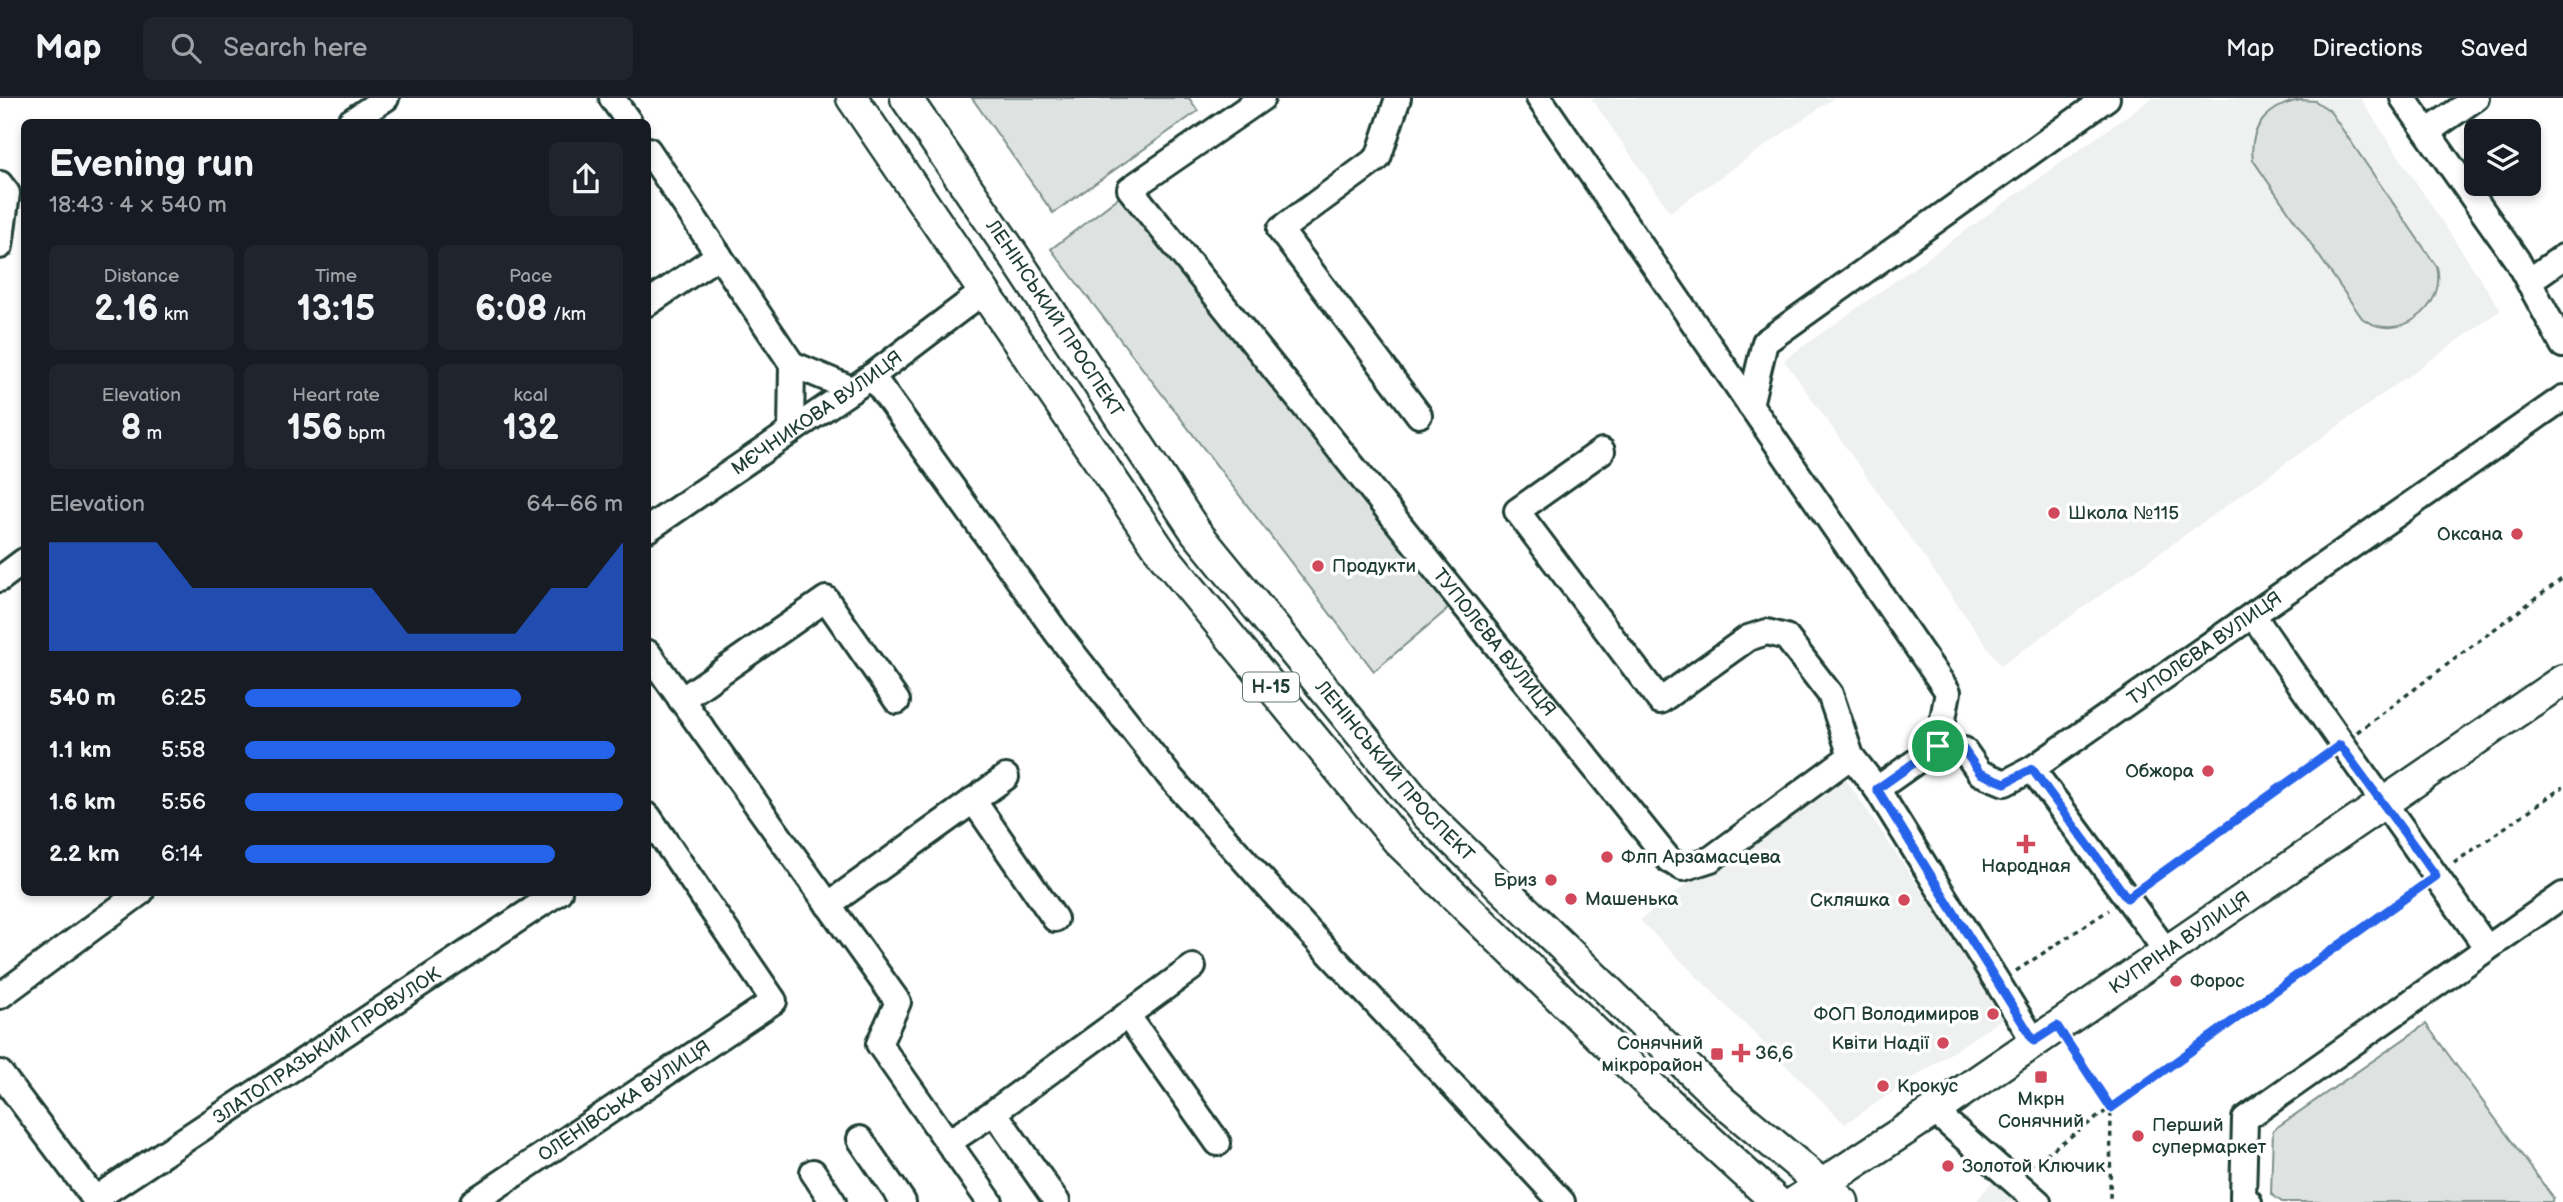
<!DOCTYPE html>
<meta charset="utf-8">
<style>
:root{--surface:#171b24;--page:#20242c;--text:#f1f3f6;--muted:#9ea1a6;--line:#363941;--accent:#2563eb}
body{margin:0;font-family:"Balsamiq Sans",sans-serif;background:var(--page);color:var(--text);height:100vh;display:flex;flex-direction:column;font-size:26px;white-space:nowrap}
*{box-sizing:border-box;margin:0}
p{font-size:23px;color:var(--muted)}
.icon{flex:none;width:38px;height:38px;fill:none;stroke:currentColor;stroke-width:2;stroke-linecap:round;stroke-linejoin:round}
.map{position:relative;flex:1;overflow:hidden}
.details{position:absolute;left:21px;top:21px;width:630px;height:777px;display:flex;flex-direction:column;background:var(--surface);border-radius:10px;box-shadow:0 4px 10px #0003}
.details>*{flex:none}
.buttons{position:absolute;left:2464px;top:21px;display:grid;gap:14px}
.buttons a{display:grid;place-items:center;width:77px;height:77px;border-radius:10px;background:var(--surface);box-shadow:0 4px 10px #0003;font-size:35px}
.pin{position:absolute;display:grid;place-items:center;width:60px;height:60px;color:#fff;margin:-30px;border:4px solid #fff;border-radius:50%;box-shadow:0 2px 7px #0007}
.round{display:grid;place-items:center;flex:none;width:74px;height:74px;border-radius:10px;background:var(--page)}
.summary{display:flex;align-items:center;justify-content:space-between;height:119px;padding:0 28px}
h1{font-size:38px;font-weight:700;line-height:52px}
.stats{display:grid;grid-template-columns:repeat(3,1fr);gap:10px;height:119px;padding:7px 28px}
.stats div{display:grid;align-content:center;border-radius:10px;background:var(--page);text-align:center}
.stats b{font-size:35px;font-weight:700}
.stats small{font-size:19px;font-weight:400}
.stats p{font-size:19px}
.chart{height:196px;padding:14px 28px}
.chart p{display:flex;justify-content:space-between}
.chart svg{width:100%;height:126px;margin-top:7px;fill:var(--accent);opacity:.7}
ul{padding:0 28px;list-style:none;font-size:23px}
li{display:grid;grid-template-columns:112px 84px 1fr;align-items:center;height:52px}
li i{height:18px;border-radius:9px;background:var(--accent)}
header{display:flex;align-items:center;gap:42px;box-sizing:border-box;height:98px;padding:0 35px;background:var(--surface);border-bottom:2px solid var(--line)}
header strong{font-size:33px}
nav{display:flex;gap:38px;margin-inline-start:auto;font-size:24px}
.search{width:490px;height:63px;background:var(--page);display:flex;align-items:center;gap:18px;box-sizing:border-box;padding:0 24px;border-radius:10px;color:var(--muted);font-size:26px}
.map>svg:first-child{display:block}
.built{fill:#eef1f0}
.green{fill:#dee3e2;stroke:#7e908b;stroke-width:2}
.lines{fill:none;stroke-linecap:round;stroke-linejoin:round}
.minor-casing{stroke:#1f3d34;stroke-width:30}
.major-casing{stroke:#1f3d34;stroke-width:35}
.path{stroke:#1f3d34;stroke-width:3.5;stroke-dasharray:5 5;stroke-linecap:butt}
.minor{stroke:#fff;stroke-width:24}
.major{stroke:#fff;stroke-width:30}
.route-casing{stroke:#fff;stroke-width:14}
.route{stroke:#2563eb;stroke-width:9}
.poi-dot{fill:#d1495b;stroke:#fff;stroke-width:2.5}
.labels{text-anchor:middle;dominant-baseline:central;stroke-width:7;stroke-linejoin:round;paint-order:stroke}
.shield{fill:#fff;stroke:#627771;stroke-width:2}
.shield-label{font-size:18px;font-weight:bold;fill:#1f3d34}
.street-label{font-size:19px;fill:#1f3d34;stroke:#fff}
.poi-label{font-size:19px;fill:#1f3d34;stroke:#fff;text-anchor:start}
</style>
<header>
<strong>Map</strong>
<div class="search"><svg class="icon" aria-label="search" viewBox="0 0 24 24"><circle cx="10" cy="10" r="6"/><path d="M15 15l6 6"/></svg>Search here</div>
<nav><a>Map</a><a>Directions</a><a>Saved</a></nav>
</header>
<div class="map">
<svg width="2563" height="1104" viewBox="0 0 2563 1104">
<rect width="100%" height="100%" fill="#fff"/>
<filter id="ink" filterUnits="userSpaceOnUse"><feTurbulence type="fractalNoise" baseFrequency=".0143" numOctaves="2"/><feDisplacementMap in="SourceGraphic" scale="14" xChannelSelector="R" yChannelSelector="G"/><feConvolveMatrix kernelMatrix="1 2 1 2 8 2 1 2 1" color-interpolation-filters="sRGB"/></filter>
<g filter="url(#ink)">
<g class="built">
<path d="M1591,0h243l-164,114z"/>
<path d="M2152,0h208l141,212 -500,356 -217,-306z"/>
<path d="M1839,671l167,247 -161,108 -205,-204z"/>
<path d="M1996,1078l33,26h-53z"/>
</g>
<g class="green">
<path d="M972,0h217l9,13 -145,102z"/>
<path d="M2301,2l14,1 14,9 108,157c10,41 -40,78 -75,51l-109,-158c-5,-33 16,-55 48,-60z"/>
<path d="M1130,91l325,414 -81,68 -323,-422z"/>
<path d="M2426,926l128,175 -3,3h-269l-11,-8 2,-64z"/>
</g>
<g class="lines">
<defs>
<g id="minor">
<path d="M612,0l17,24"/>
<path id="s1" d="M1262,0l-132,91 539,671 14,8 28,-9 140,-103"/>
<path d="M1398,0l-20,60 -98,72 139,185"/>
<path d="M1539,0l409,594 -10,54 -61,43"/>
<path d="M2403,0l114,162 46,85"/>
<path d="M350,24l36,-24"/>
<path d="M2427,34l49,-34"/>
<path d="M648,52l144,214"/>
<path d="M0,86l7,9 -7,53"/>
<path d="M2529,183l34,-24"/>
<path d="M648,205l71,-48"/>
<path d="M872,278l185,257 113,144 119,133 273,292"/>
<path d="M1750,307l15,-63 342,-244"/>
<path d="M791,333l1,-67 60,25"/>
<path d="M1602,353l-85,60 143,190 88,-63 19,-6 19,5 44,57 21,62 26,33 157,252"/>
<path id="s2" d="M648,431l224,-153 112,-85"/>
<path d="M0,481l24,-18"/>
<path d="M2253,517c76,113 156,222 234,333"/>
<path d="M648,555l250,349 -19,42 111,158"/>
<path d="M681,602l145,-101 71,102"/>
<path d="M1938,648l26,4 16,23 25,10 27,-14"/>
<path d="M973,702l82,119"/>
<path d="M828,807l178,-128"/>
<path id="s3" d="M2167,854l-135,-183 531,-371"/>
<path d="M0,898l141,-104"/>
<path d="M1127,917l91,128"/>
<path d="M0,975l97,129"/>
<path d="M1934,1013l104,91"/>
<path d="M860,1041l43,63"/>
<path d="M949,1044l45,-30"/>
<path d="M813,1074l20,30"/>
<path id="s4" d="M95,1101l464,-307"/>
<path id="s5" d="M473,1104l301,-201 -126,-185"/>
<path d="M1057,1104l-63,-90 199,-145"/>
<path d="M2249,1104l-6,-4 2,-79 318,-224"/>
</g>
<g id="major">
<path d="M852,0l312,458 234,285 258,250 121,111"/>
<path id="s6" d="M906,0l108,158 182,276 231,283 295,286 121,101"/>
<path id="s7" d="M1795,1104l139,-91 629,-431"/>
</g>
</defs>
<use href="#minor" class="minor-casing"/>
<use href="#major" class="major-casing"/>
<g class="path">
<path d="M2357,634l206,-154"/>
<path d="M2454,765l109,-76"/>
<path d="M2144,788l182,-130"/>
<path d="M2016,873l93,-61"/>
<path d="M2070,947l41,63 -1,94"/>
<path d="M2029,1068l390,-278"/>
</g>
<use href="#minor" class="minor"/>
<use href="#major" class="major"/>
</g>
</g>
<g class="lines" filter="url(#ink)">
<defs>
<path id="route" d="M2340,647l96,131 -325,232 -54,-82 -23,15 -157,-252 61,-43 26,4 16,23 25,10 27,-14 95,129z"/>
</defs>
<use href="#route" class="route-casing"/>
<use href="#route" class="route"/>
</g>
<g class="poi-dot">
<circle cx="2054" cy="415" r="7"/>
<circle cx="2517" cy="436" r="7"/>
<circle cx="1318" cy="468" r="7"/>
<circle cx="2208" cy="673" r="7"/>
<path d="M2022.5 735.5h7v7h7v7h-7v7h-7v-7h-7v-7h7z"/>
<circle cx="1607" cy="759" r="7"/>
<circle cx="1551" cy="782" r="7"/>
<circle cx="1571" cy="801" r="7"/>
<circle cx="1904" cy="802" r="7"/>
<circle cx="2176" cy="883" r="7"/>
<circle cx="1993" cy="916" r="7"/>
<circle cx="1943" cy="945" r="7"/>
<path d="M1737.5 944.5h7v7h7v7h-7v7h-7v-7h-7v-7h7z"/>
<rect x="1710" y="949" width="14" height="14" rx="3.5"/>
<rect x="2034" y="972" width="14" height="14" rx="3.5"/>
<circle cx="1883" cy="988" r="7"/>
<circle cx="2138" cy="1038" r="7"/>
<circle cx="1948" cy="1068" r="7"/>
</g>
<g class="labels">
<rect class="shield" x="1243" y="574.5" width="56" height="29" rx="5"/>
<g class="shield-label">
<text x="1271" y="589">Н-15</text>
</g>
<g class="street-label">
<text stroke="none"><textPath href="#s6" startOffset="266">ЛЕНІНСЬКИЙ ПРОСПЕКТ</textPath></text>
<text stroke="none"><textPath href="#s2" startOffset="205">МЄЧНИКОВА ВУЛИЦЯ</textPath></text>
<text stroke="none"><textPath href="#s1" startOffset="742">ТУПОЛЄВА ВУЛИЦЯ</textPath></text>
<text stroke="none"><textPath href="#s3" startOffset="438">ТУПОЛЄВА ВУЛИЦЯ</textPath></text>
<text stroke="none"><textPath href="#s6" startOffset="833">ЛЕНІНСЬКИЙ ПРОСПЕКТ</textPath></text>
<text stroke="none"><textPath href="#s7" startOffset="464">КУПРІНА ВУЛИЦЯ</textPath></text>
<text stroke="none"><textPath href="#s4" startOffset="278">ЗЛАТОПРАЗЬКИЙ ПРОВУЛОК</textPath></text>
<text stroke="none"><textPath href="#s5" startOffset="182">ОЛЕНІВСЬКА ВУЛИЦЯ</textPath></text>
</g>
<g class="poi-label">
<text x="2068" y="415">Школа №115</text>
<text x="2503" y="436" text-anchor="end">Оксана</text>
<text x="1332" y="468">Продукти</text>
<text x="2194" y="673" text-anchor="end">Обжора</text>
<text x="1621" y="759">Флп Арзамасцева</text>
<text x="2026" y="768" text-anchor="middle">Народная</text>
<text x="1537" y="782" text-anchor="end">Бриз</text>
<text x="1585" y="801">Машенька</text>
<text x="1890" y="802" text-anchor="end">Скляшка</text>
<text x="2190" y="883">Форос</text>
<text x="1979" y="916" text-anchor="end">ФОП Володимиров</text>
<text x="1703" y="945" text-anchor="end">Сонячний<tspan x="1703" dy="22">мікрорайон</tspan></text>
<text x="1929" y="945" text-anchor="end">Квіти Надії</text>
<text x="1755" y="955">36,6</text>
<text x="1897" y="988">Крокус</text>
<text x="2041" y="1001" text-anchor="middle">Мкрн<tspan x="2041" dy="22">Сонячний</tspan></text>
<text x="2152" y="1027">Перший<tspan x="2152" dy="22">супермаркет</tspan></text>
<text x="1962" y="1068">Золотой Ключик</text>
</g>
</g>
</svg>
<div class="buttons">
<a><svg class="icon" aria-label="layers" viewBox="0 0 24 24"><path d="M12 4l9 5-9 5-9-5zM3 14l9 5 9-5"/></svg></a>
</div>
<div class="pin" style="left:1938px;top:648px;background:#1e9e55"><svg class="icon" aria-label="arrive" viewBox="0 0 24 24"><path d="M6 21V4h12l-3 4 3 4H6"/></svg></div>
<section class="details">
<div class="summary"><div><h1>Evening run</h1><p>18:43 · 4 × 540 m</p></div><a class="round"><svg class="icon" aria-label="share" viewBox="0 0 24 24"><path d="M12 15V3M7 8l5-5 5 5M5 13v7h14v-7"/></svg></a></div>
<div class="stats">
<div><p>Distance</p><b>2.16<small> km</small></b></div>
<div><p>Time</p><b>13:15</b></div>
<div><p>Pace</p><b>6:08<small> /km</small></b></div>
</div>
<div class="stats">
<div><p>Elevation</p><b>8<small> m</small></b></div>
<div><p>Heart rate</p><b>156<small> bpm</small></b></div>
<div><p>kcal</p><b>132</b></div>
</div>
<div class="chart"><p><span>Elevation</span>64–66 m</p>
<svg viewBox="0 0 160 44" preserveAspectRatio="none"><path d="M0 44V6L10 6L20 6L30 6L40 22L50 22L60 22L70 22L80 22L90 22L100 38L110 38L120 38L130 38L140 22L150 22L160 6V44z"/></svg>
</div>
<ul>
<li><b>540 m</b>6:25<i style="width:73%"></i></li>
<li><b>1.1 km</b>5:58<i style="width:98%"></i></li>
<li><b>1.6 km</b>5:56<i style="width:100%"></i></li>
<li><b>2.2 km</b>6:14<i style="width:82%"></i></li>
</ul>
</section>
</div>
